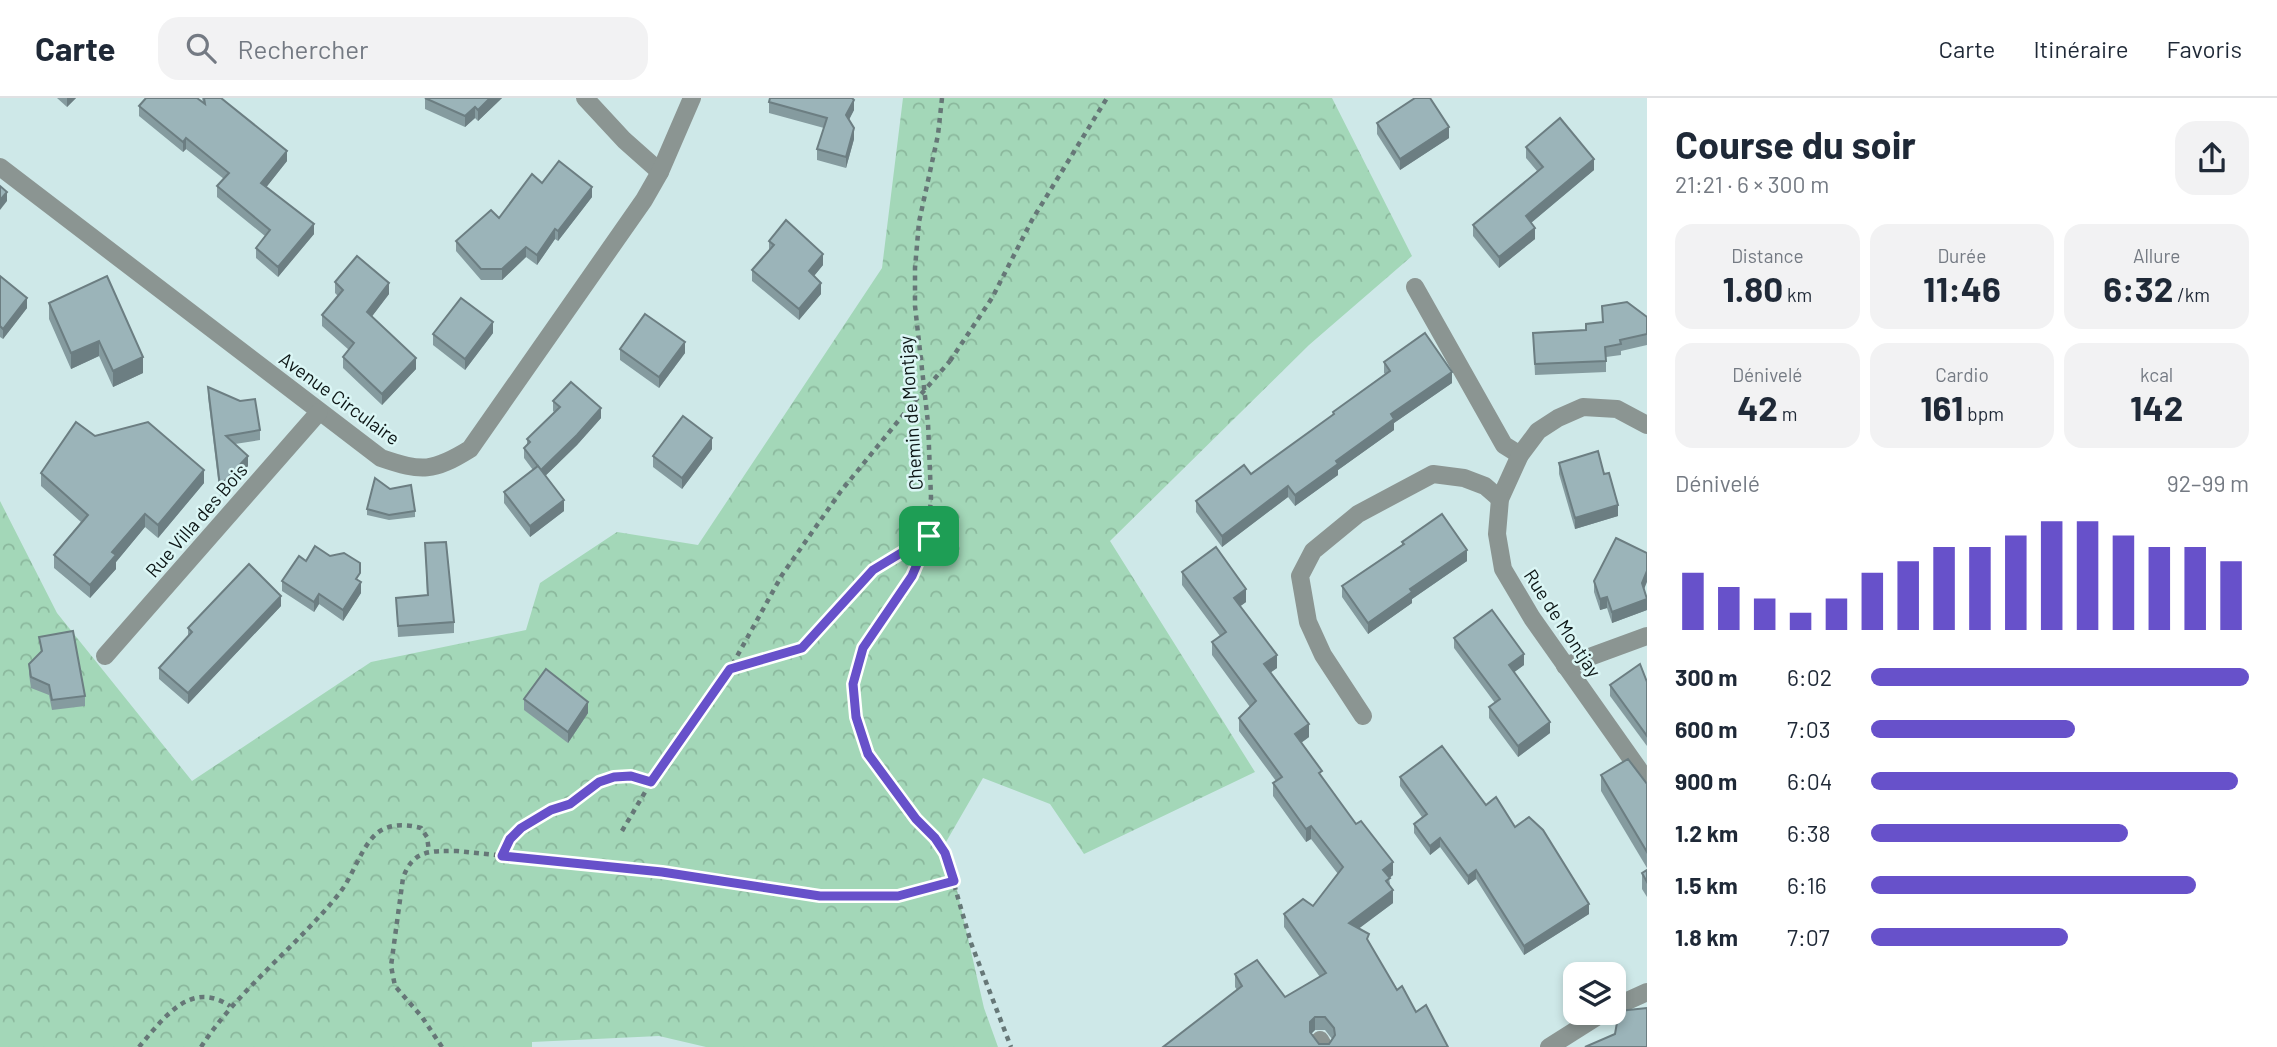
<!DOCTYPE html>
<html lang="fr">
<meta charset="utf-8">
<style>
:root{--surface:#fff;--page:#f2f2f3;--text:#1f2937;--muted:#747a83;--line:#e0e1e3;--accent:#6751ca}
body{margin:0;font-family:Barlow,sans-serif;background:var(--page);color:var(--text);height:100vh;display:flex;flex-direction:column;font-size:26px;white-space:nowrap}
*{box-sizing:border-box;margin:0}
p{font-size:23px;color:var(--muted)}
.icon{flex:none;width:38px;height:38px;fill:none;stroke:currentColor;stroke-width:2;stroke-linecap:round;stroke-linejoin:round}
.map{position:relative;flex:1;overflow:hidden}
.details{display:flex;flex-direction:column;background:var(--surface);width:630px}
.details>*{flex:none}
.tools{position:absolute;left:1563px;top:864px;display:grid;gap:14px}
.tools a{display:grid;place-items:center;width:63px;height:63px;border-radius:14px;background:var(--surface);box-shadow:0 4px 10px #0003;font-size:35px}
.pin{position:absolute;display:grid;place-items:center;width:60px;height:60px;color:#fff;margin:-30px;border-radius:14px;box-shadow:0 4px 10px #0006}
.round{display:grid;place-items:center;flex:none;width:74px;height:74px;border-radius:21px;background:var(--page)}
.headline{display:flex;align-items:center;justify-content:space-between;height:119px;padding:0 28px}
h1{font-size:38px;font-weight:700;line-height:52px}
.metrics{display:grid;grid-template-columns:repeat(3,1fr);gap:10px;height:119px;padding:7px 28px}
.metrics div{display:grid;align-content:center;border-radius:18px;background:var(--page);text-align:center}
.metrics b{font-size:35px;font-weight:700}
.metrics small{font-size:19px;font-weight:400}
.metrics p{font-size:19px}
.chart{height:196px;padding:14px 28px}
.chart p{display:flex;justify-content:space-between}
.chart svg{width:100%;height:126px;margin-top:7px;stroke:var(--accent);stroke-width:6}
ul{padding:0 28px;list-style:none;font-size:23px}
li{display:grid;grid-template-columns:112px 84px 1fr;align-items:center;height:52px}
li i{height:18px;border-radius:9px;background:var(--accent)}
header{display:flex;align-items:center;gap:42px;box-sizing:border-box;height:98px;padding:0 35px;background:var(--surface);border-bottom:2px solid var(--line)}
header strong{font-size:33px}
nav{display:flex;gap:38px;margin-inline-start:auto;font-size:24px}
.search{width:490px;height:63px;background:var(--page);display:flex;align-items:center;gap:18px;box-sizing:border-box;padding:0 24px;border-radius:21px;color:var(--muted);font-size:26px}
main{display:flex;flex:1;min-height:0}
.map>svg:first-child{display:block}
.forest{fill:url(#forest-crowns)}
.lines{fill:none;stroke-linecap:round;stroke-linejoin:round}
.path{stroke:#677;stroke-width:4.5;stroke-dasharray:5 5;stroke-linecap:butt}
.minor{stroke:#8b9592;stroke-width:18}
.path-bridge{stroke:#677;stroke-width:4.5;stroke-dasharray:5 5;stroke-linecap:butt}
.wall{fill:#859b9f;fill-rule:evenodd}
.shaded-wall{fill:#6c7e82}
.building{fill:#9bb4b9;stroke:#6c7e82;stroke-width:2;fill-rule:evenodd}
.route-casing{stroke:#fff;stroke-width:14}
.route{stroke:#6751ca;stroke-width:9}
.labels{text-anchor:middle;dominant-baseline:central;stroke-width:5;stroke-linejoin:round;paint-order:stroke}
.street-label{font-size:19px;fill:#0c1515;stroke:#dbf6f5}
</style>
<header>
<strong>Carte</strong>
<div class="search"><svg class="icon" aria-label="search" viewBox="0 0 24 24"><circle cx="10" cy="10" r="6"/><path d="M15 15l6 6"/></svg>Rechercher</div>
<nav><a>Carte</a><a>Itinéraire</a><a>Favoris</a></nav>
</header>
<main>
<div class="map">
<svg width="1647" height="949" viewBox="0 0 1647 949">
<defs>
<pattern id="forest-crowns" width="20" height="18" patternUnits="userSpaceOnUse" patternTransform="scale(1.75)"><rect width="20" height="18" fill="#a3d7b8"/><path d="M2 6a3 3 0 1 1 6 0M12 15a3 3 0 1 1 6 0" fill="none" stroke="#8bb89d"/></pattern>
</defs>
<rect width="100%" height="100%" fill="#cee8e8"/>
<path class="forest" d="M903,0h429l80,158 -103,89 -199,196 145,231 -171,82 -34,-50 -67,-26 -37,64 38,166 14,39h-292l-47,-11 -127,6v5h-532v-546l57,112 135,168 179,-119 155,-32 14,-47 77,-51 81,13 184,-277z"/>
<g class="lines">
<g class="path">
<path d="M942,0l-4,37 -19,87 -4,46v38l13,117 3,74 -3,39 -16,40 -49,72 -10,36 3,33 12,37 48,65 19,19 10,15 26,90 40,104"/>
<path d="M950,263l42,-63 40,-78 75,-122"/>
<path d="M730,571l71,-22 72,-77 54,-33"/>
<path d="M622,733l29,-49 79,-113 52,-94 59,-84 67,-82"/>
<path d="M502,758l8,-17 11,-11 30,-18 19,-6 29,-22 15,-5 17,-1 20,6"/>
<path d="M139,949c24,-28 51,-68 91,-41"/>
<path d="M201,949c37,-57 94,-99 137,-152 15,-18 21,-44 37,-60 12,-12 31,-11 46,-7l6,9 2,14"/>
<path d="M442,949l-20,-30 -27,-31 -4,-20 12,-88c10,-29 28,-27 54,-27l205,21 158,24h78l56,-15"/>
</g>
<g class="minor">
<path d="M585,0l39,42 36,32"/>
<path d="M0,69l381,291c41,14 52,14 89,-9l174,-249 16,-28 32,-74"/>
<path d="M1415,189l89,158 16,10"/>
<path d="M1647,327l-30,-16 -34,-2 -25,11 -20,13 -18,24 -20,44 -3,35 6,35 29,49 115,163"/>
<path d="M105,558l214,-244"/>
<path d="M1565,568l82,-30"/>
<path d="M1363,618l-40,-61 -15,-33 -8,-46 13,-25 45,-37 75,-40 31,4 21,8 15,13"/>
<path d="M1614,909l33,-15"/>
<path d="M1320,942l4,7"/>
<path d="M1549,949l54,-34"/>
</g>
<path class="path-bridge" d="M908,311l42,-48"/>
</g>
<g class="wall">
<path d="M57,0h19l-9,9z"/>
<path d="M202,0h19l66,63 -21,26 48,47 -36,43 -22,-19v-10l9,-12 -48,-39v-11l7,-7 -38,-30 -3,3 -44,-36v-10l64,-3z"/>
<path d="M425,0h77l-24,23 -3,-3 -10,9 -40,-18z"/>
<path d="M769,4l85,8 -5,10 5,19 -8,29 -29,-8v-11l7,-21 -55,-15z"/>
<path d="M1377,25l72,15 -49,32 -23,-36z"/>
<path d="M1526,49l68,23 -63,53 4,16 -36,29 -26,-32v-11l64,-54 -11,-13z"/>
<path d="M542,85l50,14 -34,44 -3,-2 -18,26 -11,-8 -24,23h-21l-25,-29v-10l43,-23z"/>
<path d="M769,143l54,24 -9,11 7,18 -22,26 -47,-39v-11l17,-20z"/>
<path d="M0,178l27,32 -24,31 -3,-2z"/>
<path d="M335,184l54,12 -17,22 44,53 -34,36 -39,-37v-11l6,-7 -27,-24v-11l16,-19 -3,-3z"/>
<path d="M49,205l94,70 -30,14 -14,-31 -28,13 -22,-50z"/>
<path d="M1647,219v28l-26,6v4l-15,2v15l-71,3 -2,-42 53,-3z"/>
<path d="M493,235l-28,37 -32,-25v-11z"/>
<path d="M620,251l65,4 -26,35 -39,-28z"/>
<path d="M1384,264l68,21 -58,40v7l-56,40v5l-43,31 -7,-9 -66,50 -26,-35v-11l55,-27 82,-59v-3l52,-38 -1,-1z"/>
<path d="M208,289l52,43v10l-25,4 13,22 -28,30 -12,-99z"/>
<path d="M553,303l48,17 -24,27 -32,31 19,35 -34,26 -26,-34v-11l29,-22 -9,-12v-10l3,-3v-6l27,-27 -1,-1z"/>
<path d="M95,338l109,47 -46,55 -13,-11 -29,35v7l-26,29 -36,-30v-13l27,-33 -40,-36v-13z"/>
<path d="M712,351l-30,40 -29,-22v-11z"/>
<path d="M1559,365l45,11 14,42 -43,13 -16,-55z"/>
<path d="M367,411l48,2v6l-26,3 -22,-5z"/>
<path d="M1402,444l65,19 -55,38v4l-44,31 -26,-37v-11l60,-41z"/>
<path d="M425,445l29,79v11l-56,4 -2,-39 31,-3z"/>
<path d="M306,463l54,20 1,12 -18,28 -24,-17 -5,8 -32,-21v-10z"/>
<path d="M1182,474l64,30 -6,4 37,62 -7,5 39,64 -8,6 21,34 71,98 -4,3 4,25 -34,25 38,62 51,57h-285l74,-57 -2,-3v-13l50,23 35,-20 -36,-50v-13l29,-8 25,-32 -27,-35 -5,3 -33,-46v-13l3,-2 -37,-50v-13l11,-11 -38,-52v-13l8,-6 -38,-51zM1315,932h10l7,9 -3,5h-10l-8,-10z"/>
<path d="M1594,483l50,8 3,10v11l-35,13 -5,-15 -7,2 -6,-18z"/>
<path d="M281,508l-93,98 -29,-25v-11l29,-32v-8z"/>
<path d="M39,539l46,59v10l-33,4 -3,-15 -18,-7 -2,-14v-10l12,-11z"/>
<path d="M1454,540l70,27 -10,7 36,61 -32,24 -29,-39v-11l6,-4 -41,-55z"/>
<path d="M1647,584v64l-37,-50v-11z"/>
<path d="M524,601l64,14 -20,30 -44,-33z"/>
<path d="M1601,677l46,9v84l-46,-77z"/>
<path d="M1400,679l86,28 29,22 74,87 -65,41 -48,-76 -8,6 -28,-38 -10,8 -16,-22v-9l8,-7 -22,-31z"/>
<path d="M1647,772v27l-5,-8v-16z"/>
</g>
<g class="shaded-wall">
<path d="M67,0h9l-9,9z"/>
<path d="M490,0h12l-24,23v-11z"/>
<path d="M854,2v10l-8,15v-10z"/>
<path d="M475,9v11l-10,9v-11z"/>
<path d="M1449,29v11l-49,32v-11z"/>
<path d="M854,30v11l-8,29v-11z"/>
<path d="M186,40v11l-3,3v-10z"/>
<path d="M287,53v10l-26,33v-11z"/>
<path d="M1594,61v11l-68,57v-11z"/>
<path d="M592,89v10l-34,44v-10z"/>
<path d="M7,94v9l-7,9v-10z"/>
<path d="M314,126v10l-36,43v-10z"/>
<path d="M1535,130v11l-36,29v-11z"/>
<path d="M555,131v10l-18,26v-10z"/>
<path d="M526,149v10l-24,23v-11z"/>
<path d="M823,156v11l-14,17v-11z"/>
<path d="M389,185v11l-22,29v-11z"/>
<path d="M821,185v11l-22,26v-11z"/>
<path d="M27,200v10l-24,31v-10z"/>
<path d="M493,224v11l-28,37v-11z"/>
<path d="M99,243v15l-28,13v-16z"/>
<path d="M685,244v11l-26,35v-11z"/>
<path d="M143,259v16l-30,14v-16z"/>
<path d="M416,260v11l-34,36v-11z"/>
<path d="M1452,274v11l-58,40v7l-56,40v5l-43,31v-11l96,-81z"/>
<path d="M601,310v10l-24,27 -36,35v-10z"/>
<path d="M712,340v11l-30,40v-11z"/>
<path d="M248,358v10l-28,30v-10z"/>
<path d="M204,372v13l-46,55v-13z"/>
<path d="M1288,388v11l-66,50v-11z"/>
<path d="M564,402v11l-34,26v-11z"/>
<path d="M1618,407v11l-43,13v-11z"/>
<path d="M145,416v13l-29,35v7l-26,29v-13l22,-33z"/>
<path d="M1467,452v11l-55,38v4l-44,31v-11l42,-34z"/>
<path d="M1647,473v11l-5,12v-11z"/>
<path d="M361,484v11l-18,28v-11z"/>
<path d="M1246,491v13l-12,9v-13z"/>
<path d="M319,496v10l-5,8v-10z"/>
<path d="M281,498v10l-93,98v-11z"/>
<path d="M1607,499v11l-7,2v-11z"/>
<path d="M1647,501v11l-35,13v-11z"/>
<path d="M1524,556v11l-15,11v-11z"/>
<path d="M1277,557v13l-13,9v-13z"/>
<path d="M588,604v11l-20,30v-11z"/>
<path d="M1550,624v11l-32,24v-11z"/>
<path d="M1309,626v13l-14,10v-13z"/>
<path d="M1311,728v13l-5,3v-13z"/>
<path d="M1440,740v9l-10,8v-9z"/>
<path d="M1393,764v13l-10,8v-13z"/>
<path d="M1476,772v9l-8,6v-9z"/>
<path d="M1393,792v13l-44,33v-13z"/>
<path d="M1589,806v10l-65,41v-9z"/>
<path d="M1315,919v13l-5,5v-13z"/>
</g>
<g class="building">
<path d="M146,0h51l8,6 -1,-6h17l66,53 -26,32 53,41 -36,43 -22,-19 14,-18 -53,-44 12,-13 -43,-35 -3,4 -44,-36z"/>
<path d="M425,0h65l-12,12 -3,-3 -10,9z"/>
<path d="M770,0h82l2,2 -8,15 8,13 -8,29 -29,-8 10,-31 -58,-16z"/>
<path d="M1415,0h15l19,29 -49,32 -23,-36z"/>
<path d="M1560,20l34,41 -68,57 9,12 -36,29 -26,-32 70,-58 -17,-20z"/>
<path d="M559,63l33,26 -34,44 -3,-2 -18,26 -11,-8 -24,22h-21l-25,-28 35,-31 8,8 33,-44 10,9z"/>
<path d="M0,88l7,6 -7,8z"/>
<path d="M786,122l37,34 -14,17 12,12 -22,26 -47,-39 22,-25 -5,-4z"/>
<path d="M357,158l32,27 -22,29 49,46 -34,36 -39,-37 11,-14 -32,-28 21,-25 -8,-8z"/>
<path d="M0,178l27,22 -24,31 -3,-3z"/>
<path d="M107,178l36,81 -30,14 -14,-30 -28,12 -22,-50z"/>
<path d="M461,200l32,24 -28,37 -32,-25z"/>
<path d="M1627,204l20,15v17l-27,6 1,4 -16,3 1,14 -71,3 -2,-31 53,-3v-6l17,-2 -1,-16z"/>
<path d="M645,216l40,28 -26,35 -39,-28z"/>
<path d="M1425,235l27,39 -61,42 3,5 -58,42 2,3 -43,31 -7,-9 -66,50 -26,-35 48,-36 7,9 83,-60 -1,-2 57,-41 -6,-9z"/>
<path d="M571,284l30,26 -24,27 -36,35 -17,-22 6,-6 -3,-3 33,-32 -7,-6z"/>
<path d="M208,289l32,14 15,-2 5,31 -34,6 22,20 -28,30z"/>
<path d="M683,318l29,22 -30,40 -29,-22z"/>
<path d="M76,324l19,14 53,-14 56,48 -46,55 -13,-11 -33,38 4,3 -26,30 -36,-30 34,-40 -47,-42z"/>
<path d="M1598,353l6,23 5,-1 9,32 -43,13 -16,-55z"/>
<path d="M538,368l26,34 -34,26 -26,-34z"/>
<path d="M375,380l15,11 21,-4 4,26 -26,4 -22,-6z"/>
<path d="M1442,416l25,36 -57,39 2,3 -44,31 -26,-37 62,-42 -2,-2z"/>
<path d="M1616,440l31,15v18l-5,12 5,16 -35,13 -5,-15 -7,2 -6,-18z"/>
<path d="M446,444l8,80 -56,4 -2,-28 32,-3 -3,-52z"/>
<path d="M315,448l15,10 14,-3 16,10v10l-4,6 5,3 -18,28 -24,-16 -5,8 -32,-21 17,-25 7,5z"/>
<path d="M1216,449l30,42 -12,9 43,57 -13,9 45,60 -14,10 27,37 -3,2 37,51 5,-3 32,41 -10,8 7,8 -4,3 7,9 -44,33 20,11 -2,5 30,51 5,-4 14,26 10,-7 22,42h-285l79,-61 -7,-12 22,-14 28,37 41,-24 -42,-59 19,-15 10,7 30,-39 -32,-41 -5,3 -33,-46 9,-6 -43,-59 17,-17 -44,-59 14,-10 -44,-60zM1315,919h10l9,11 1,7 -6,9h-10l-9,-12v-10z"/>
<path d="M249,466l32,32 -93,97 -29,-25 33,-36 -4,-4z"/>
<path d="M1492,512l32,44 -15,11 41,57 -32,24 -29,-39 11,-8 -46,-61z"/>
<path d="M73,533l12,65 -33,4 -3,-15 -18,-8 -2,-13 13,-13 -3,-14z"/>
<path d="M1640,566l7,18v54l-37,-51z"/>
<path d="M546,571l42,33 -20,30 -44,-33z"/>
<path d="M1442,648l44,59 10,-8 19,30 14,-10 14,13 46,74 -65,42 -48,-76 -8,6 -28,-38 -10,8 -16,-22 13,-10 -27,-37z"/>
<path d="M1628,661l19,25v68l-46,-77z"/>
<path d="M1647,772v12l-5,-9z"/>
<path d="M1647,910v39h-62l30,-13 4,-23z"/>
</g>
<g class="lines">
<defs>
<path id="route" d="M929,438l-17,40 -49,72 -10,36 3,33 12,37 48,65 19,19 10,15 9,28 -56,15h-78l-158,-24 -160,-16 8,-17 11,-11 30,-18 19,-6 29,-22 15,-5 17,-1 20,6 79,-113 72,-21 71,-78z"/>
</defs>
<use href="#route" class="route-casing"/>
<use href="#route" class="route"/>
</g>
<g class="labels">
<g class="street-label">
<text transform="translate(340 300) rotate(36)">Avenue Circulaire</text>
<text transform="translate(910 315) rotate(-94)">Chemin de Montjay</text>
<text transform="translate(196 422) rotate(-49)">Rue Villa des Bois</text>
<text transform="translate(1563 525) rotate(57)">Rue de Montjay</text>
</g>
</g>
</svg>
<div class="tools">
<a><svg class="icon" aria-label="layers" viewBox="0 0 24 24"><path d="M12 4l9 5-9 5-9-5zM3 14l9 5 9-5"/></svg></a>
</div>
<div class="pin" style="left:929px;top:438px;background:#1e9e55"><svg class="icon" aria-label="arrive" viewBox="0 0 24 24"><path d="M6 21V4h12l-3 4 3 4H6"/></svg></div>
</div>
<section class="details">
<div class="headline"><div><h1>Course du soir</h1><p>21:21 · 6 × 300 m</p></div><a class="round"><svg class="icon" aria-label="share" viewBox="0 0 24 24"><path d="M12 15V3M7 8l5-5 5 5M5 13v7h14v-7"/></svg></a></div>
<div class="metrics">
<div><p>Distance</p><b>1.80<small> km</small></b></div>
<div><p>Durée</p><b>11:46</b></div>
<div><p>Allure</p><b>6:32<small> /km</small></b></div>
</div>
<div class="metrics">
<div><p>Dénivelé</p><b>42<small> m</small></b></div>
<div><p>Cardio</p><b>161<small> bpm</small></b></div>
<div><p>kcal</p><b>142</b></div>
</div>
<div class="chart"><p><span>Dénivelé</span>92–99 m</p>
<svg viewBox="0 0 160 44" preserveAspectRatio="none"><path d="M5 44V24M15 44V29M25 44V33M35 44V38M45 44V33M55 44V24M65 44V20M75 44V15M85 44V15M95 44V11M105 44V6M115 44V6M125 44V11M135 44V15M145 44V15M155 44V20"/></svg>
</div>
<ul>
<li><b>300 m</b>6:02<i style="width:100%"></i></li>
<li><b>600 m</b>7:03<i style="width:54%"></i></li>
<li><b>900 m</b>6:04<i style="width:97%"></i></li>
<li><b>1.2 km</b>6:38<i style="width:68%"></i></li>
<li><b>1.5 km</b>6:16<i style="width:86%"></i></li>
<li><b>1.8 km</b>7:07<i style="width:52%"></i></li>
</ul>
</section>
</main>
